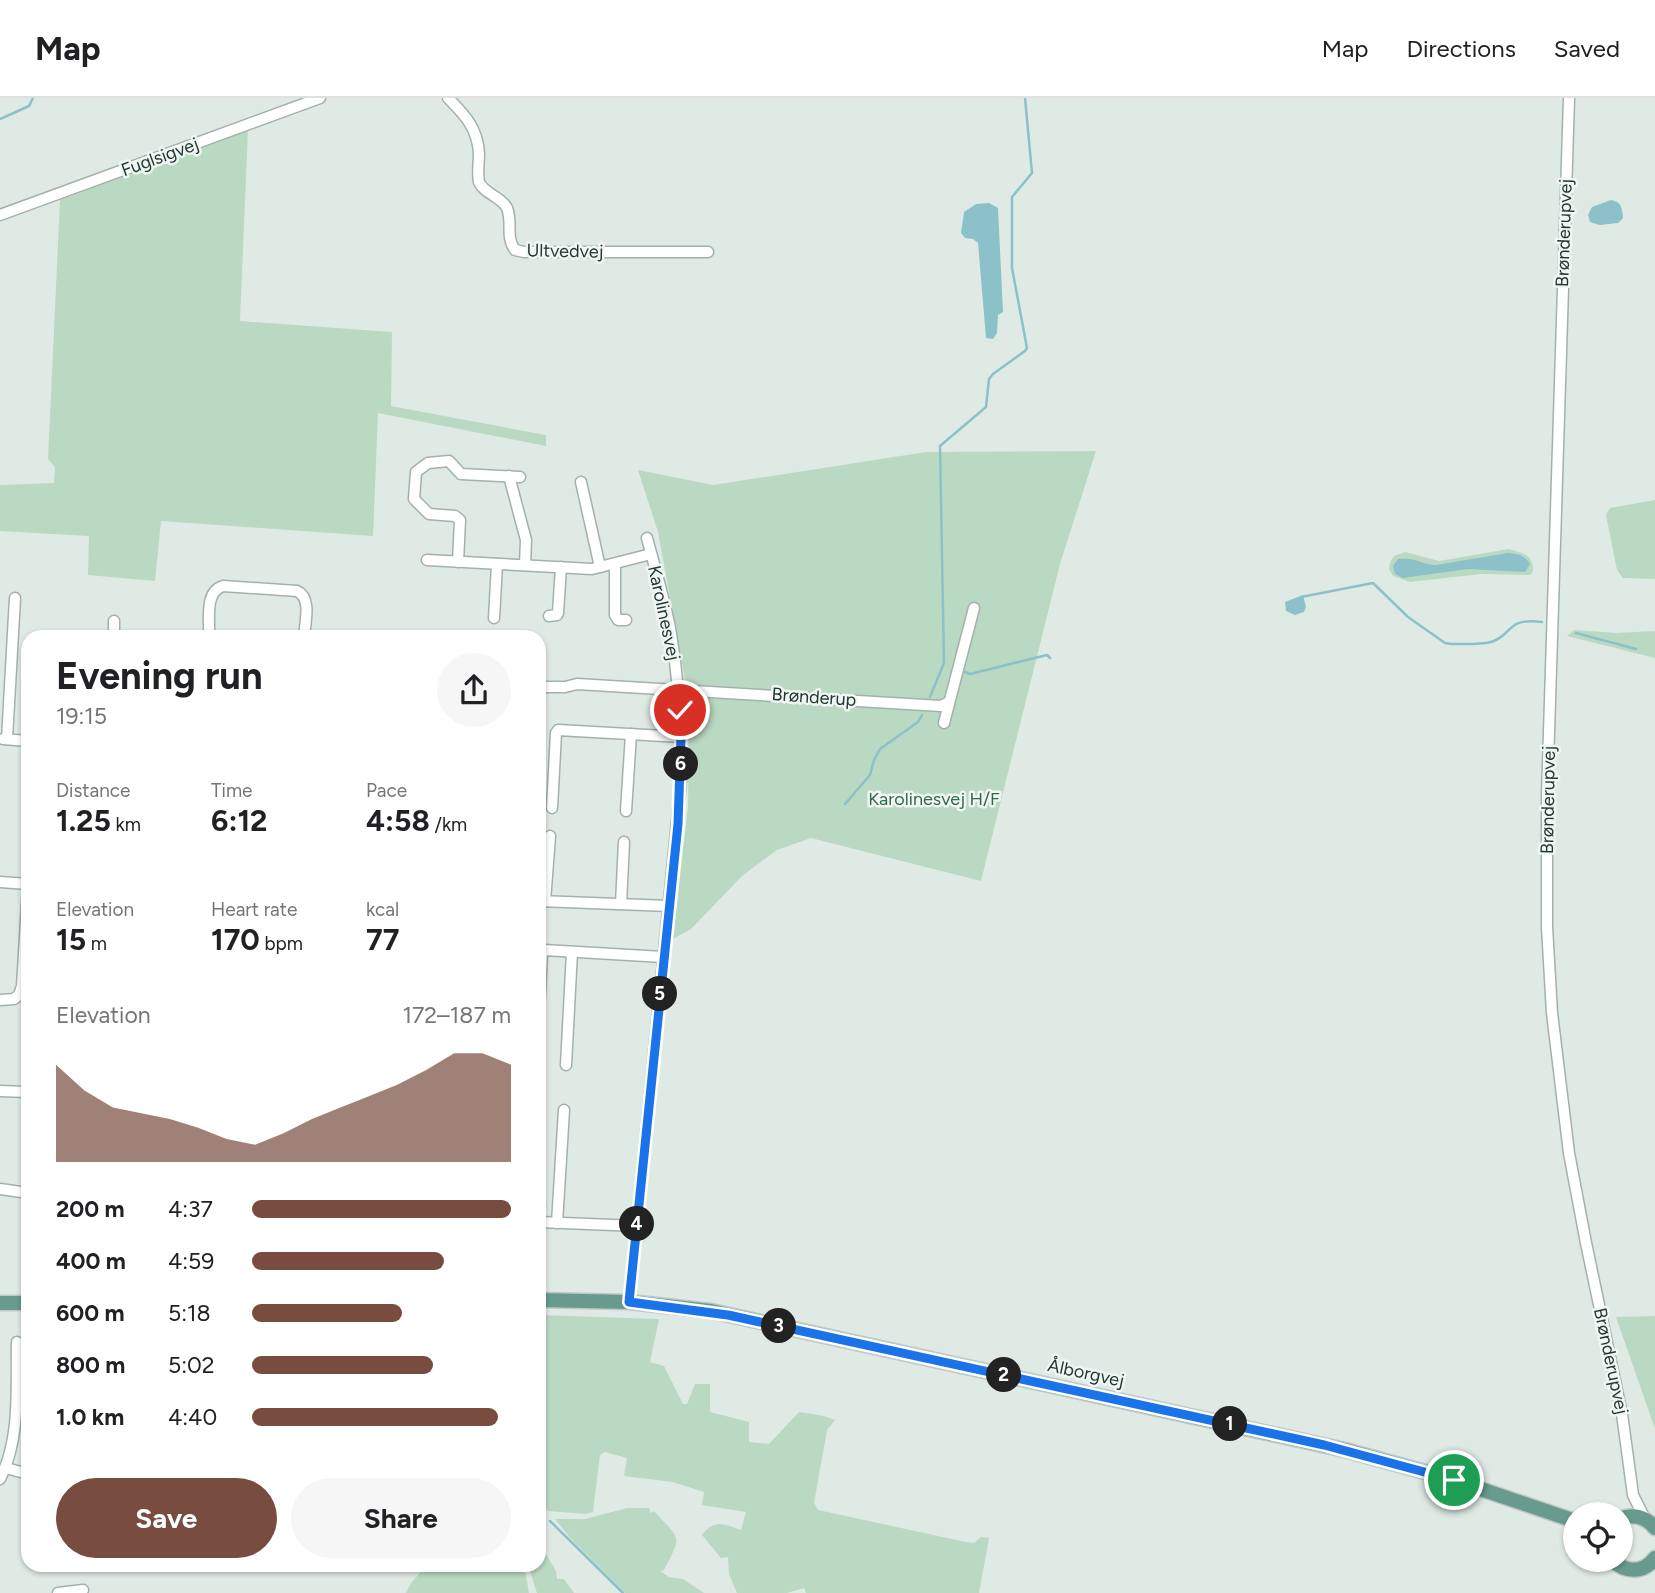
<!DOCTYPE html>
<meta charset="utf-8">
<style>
:root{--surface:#fff;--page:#f6f6f6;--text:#202124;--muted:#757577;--line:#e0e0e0;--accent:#794c40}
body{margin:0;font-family:Figtree,sans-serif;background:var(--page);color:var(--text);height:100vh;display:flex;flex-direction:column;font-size:26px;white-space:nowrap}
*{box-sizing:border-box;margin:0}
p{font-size:23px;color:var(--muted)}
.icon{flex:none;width:38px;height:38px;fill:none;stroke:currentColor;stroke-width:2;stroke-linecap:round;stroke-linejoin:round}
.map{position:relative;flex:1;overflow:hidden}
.sheet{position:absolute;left:21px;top:532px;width:525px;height:942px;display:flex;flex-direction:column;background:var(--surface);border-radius:21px;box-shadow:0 2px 5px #0004}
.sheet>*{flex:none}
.controls{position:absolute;left:1563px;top:1404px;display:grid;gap:14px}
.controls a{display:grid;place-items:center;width:70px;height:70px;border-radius:50%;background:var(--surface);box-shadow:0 2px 5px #0004;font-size:35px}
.pin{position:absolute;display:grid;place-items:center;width:60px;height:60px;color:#fff;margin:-30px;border:4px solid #fff;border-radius:50%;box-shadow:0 2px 7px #0007}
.km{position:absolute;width:35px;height:35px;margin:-18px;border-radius:50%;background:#222;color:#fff;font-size:19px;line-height:35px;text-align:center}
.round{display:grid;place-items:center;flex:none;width:74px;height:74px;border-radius:37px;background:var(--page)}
.summary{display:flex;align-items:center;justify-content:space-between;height:119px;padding:0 35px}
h1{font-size:38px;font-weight:700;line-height:52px}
.metrics{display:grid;grid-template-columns:repeat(3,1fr);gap:10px;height:119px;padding:7px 35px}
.metrics div{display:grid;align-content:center}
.metrics b{font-size:30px;font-weight:700}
.metrics small{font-size:19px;font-weight:400}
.metrics p{font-size:19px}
.chart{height:196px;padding:14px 35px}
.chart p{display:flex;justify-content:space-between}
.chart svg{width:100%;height:126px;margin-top:7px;fill:var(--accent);opacity:.7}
.action{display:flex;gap:14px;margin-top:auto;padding:14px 35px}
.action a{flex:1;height:80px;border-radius:42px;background:var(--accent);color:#fff;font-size:28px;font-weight:700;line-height:80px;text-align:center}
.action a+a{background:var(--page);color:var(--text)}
ul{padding:0 35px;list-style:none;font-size:23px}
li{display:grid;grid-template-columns:112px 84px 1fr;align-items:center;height:52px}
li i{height:18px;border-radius:9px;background:var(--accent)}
header{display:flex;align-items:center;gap:42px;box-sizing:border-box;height:98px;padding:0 35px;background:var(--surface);border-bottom:2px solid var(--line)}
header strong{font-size:33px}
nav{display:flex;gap:38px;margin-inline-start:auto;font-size:24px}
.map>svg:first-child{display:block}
.green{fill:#bad9c2}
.water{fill:#8cc1ca}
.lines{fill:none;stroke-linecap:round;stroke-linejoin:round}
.stream{stroke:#8cc1ca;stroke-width:2.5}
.minor-casing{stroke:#a3b1ac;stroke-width:13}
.major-casing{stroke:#c1c7c6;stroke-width:17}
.minor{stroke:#fff;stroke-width:10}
.major{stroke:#689b8e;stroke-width:14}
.route-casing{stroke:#fff;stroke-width:14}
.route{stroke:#1a73e8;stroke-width:9}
.labels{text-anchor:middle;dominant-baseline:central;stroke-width:5;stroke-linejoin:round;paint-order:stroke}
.street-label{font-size:18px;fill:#223832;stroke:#f0f6f3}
.park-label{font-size:18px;fill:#306b47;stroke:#f0f6f3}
</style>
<header>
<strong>Map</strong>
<nav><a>Map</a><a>Directions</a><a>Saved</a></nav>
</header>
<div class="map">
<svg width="1655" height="1495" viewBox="0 0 1655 1495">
<rect width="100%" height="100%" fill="#e0eae5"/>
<g class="green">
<path d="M248,31l-8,192 152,11 -1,74 155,29v11l-168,-33 -5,123 -212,-15 -6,60 -67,-6 1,-39 -89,-5v-46l54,-2 1,-16 -7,-8 12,-259z"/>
<path d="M1096,353l-36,113 -79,317 -170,-43 -34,12 -34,25 -52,54 -18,10 15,-133 1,-105 -31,-169 -20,-62 75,15 213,-33z"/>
<path d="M1655,402v79l-32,-1 -6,-8 -11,-55 4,-7z"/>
<path d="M1508,451c14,3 26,6 25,22l-3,4 -49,-1 -71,8 -17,-6 -4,-7 1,-7 4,-6 11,-4 34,9z"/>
<path d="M1574,532l42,3 39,-2v27l-88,-22z"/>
<path d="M539,1217l120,4 -9,43 14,4 19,38h4l8,-20h15v28l39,10v20l20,2 30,-32 25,4 11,4 -8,10 -13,73 4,7 148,32 8,1 7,-6 8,1 -10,55h-173l-2,-5 -17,5h-50l-8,-19 -1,-17 -7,1 -19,-23c12,-16 22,-11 39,-5l5,-18 -44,-7 2,-13 -31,-10 -49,-6 3,-18 -22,-6 -5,3 -7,57 -7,2 -38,-3 -9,-14z"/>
<path d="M1655,1218v113l-39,-112z"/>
<path d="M627,1410h22l2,5 3,-2c26,29 29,23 10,59l-4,1 9,6 14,2 21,14h-79l-54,-54 -16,-20h30z"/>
<path d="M539,1445l17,28 1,8h7l10,14h-37l-9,-28 11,-1z"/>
<path d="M428,1466l96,1 5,28h-123l5,-10z"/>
</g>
<g class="water">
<path d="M1611,102c11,2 11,8 12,18l-5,5 -18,2 -10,-3 -2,-7 4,-8z"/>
<path d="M989,105l9,5 5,104 -5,3 -1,18 -4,6 -7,-1 -8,-95 -5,-4 -8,-1 -4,-5 3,-21 12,-8z"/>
<path d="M1508,455c11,1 16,2 22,11l-5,8 -57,-3 -65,9 -8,-4 -2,-8 5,-7c20,-2 21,5 38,6z"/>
<path d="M1303,497l3,12 -2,5 -9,3 -9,-4 -1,-9z"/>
</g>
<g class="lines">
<g class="stream">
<path d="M0,21l29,-13 4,-8"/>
<path d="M1301,499l72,-14 35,34 37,26 6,1c13,0 28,1 40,-2 22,-6 14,-25 51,-20"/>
<path d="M1576,535l60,16"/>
<path d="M965,574l5,2 77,-19 3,3"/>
<path d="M930,599l14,-34 -4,-217 46,-39 3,-28 4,-5 32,-23 2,-3 -15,-80v-71l20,-24 -7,-75"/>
<path d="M845,706l25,-29 4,-15 6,-11 38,-27 4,-7"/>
<path d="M539,1405l5,9"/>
<path d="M550,1423l73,72"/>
</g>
<defs>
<g id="minor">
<path d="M448,0c17,17 30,31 31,56 0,8 -2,20 0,28 5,12 22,14 28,26 6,15 -2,28 8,42l9,2h184"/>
<path d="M1569,0l-22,698v131l5,86 17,140 17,90 36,171 11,81 12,24"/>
<path d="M0,117l320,-117"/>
<path d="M509,378l17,64 -1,25"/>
<path d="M581,384l19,85"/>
<path d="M427,462l165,9 59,-15"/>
<path d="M458,464l2,-42 -5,-4 -26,-2 -15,-15 2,-27 12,-9 21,-2 12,13 59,3"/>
<path d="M615,466v51l3,5h8"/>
<path d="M549,518l8,-1 1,-2 3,-46"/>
<path d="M494,520l3,-54"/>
<path d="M114,539v-16"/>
<path d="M209,539c1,-17 -5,-45 14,-51l74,5c15,7 8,31 7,46"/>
<path d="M544,589h21l12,-3 364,22 8,-4"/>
<path d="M944,625l30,-115"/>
<path d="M3,641l25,2"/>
<path d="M7,641l8,-141"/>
<path d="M552,710l4,-75 2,-3 124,7"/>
<path d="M626,713l5,-77"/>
<path d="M0,784l28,2"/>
<path d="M539,803l130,5"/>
<path d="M545,803l5,-65"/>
<path d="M621,806l3,-62"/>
<path d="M0,902l14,-1 5,-4 3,-9 6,-99"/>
<path d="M539,914l3,-58 2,-4 119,7"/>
<path d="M566,967l6,-113"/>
<path d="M0,993l28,1"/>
<path d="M0,1091l28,4"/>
<path d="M539,1124l98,4"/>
<path d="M557,1125l7,-113"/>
<path d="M629,1204l52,-521c1,-52 -2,-102 -11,-153 -6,-30 -15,-60 -23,-90"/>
<path d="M6,1370l22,6"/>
<path d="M0,1381c21,-41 16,-92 17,-137"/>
<path d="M58,1495l25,-3"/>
</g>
<g id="major">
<path d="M539,1202l90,2 82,9 634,139 109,30 121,41"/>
<path d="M0,1205h28"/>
<path d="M1620,1421c14,-6 26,-2 35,9"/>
<path d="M1611,1461c14,14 32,15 44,-1"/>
</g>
</defs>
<use href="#minor" class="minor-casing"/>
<use href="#major" class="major-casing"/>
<use href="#minor" class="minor"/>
<use href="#major" class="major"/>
</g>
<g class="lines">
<defs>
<path id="route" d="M680,612l1,27 -3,87 -49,478 99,13 596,130 130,35"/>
</defs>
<use href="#route" class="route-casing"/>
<use href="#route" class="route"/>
</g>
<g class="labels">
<g class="street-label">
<text transform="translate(160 59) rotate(-20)">Fuglsigvej</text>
<text transform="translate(1564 135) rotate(-88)">Brønderupvej</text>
<text transform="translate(565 153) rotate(1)">Ultvedvej</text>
<text transform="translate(664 515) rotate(78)">Karolinesvej</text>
<text transform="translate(814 599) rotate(4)">Brønderup</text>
<text transform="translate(1548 702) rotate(-89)">Brønderupvej</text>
<text transform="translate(1611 1263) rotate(78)">Brønderupvej</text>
<text transform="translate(1086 1275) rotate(12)">Ålborgvej</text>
</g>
<g class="park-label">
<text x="934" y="701">Karolinesvej H/F</text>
</g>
</g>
</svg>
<div class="controls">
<a><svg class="icon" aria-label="locate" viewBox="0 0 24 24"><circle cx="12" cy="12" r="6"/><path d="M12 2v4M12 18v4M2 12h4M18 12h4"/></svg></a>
</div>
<div class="pin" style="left:1454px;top:1382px;background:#1e9e55"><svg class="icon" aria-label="arrive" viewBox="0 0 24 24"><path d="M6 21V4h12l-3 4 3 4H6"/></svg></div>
<div class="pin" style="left:680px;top:612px;background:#d93025"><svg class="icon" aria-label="check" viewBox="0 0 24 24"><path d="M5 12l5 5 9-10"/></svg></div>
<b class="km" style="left:1230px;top:1326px">1</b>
<b class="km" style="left:1004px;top:1277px">2</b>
<b class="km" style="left:779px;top:1228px">3</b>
<b class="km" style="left:637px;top:1126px">4</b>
<b class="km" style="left:660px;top:896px">5</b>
<b class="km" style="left:681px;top:666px">6</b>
<section class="sheet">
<div class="summary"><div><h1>Evening run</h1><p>19:15</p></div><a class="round"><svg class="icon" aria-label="share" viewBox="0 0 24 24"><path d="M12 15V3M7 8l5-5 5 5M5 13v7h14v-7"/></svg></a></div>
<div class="metrics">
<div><p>Distance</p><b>1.25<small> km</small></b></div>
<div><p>Time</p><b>6:12</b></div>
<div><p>Pace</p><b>4:58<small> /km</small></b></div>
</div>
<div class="metrics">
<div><p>Elevation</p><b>15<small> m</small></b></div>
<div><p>Heart rate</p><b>170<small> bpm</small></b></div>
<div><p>kcal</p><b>77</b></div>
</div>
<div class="chart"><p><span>Elevation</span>172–187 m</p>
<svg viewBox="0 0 160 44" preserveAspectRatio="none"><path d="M0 44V10L10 19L20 25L30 27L40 29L50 32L60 36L70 38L80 34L90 29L100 25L110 21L120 17L130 12L140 6L150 6L160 10V44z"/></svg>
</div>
<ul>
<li><b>200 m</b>4:37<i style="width:100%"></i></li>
<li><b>400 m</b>4:59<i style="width:74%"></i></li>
<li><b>600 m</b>5:18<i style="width:58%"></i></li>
<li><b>800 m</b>5:02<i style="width:70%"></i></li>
<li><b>1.0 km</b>4:40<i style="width:95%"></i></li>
</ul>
<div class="action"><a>Save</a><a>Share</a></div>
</section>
</div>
